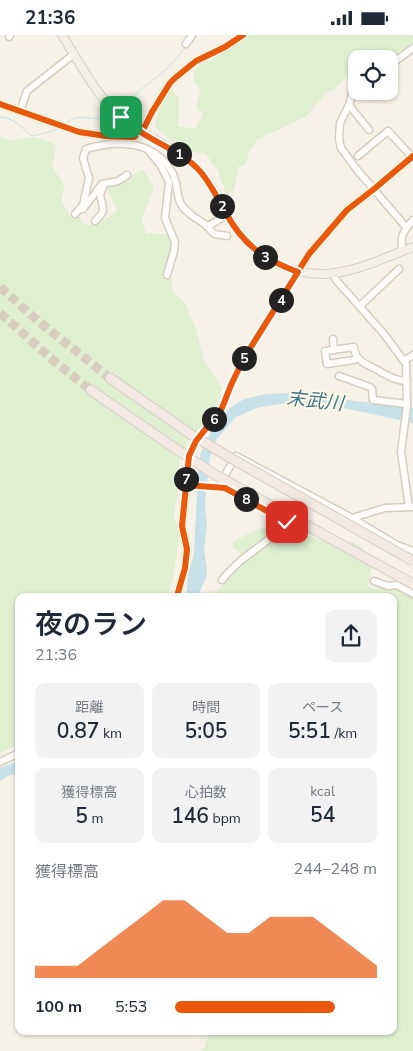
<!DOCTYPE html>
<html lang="ja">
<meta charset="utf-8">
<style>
:root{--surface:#fff;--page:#f2f2f3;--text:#1f2937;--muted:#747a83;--accent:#ea580c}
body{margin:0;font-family:"Nunito Sans","Noto Sans JP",sans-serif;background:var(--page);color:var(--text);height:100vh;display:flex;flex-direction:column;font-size:19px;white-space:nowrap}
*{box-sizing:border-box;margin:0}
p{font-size:16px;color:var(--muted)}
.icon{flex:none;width:28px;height:28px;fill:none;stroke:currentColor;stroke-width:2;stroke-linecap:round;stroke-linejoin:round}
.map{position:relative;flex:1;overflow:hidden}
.sheet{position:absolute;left:15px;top:558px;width:382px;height:442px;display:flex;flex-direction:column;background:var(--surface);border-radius:10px;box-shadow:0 1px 4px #0004}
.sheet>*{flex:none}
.buttons{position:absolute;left:348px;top:15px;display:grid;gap:10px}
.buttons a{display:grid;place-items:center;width:50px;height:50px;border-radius:10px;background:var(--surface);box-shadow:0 1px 4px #0004;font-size:25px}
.pin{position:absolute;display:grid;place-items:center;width:42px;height:42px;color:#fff;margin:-21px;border-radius:10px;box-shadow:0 2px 8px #0006}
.km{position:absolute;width:25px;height:25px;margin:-12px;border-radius:50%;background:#222;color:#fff;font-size:14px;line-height:25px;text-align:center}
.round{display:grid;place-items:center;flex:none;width:52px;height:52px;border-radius:10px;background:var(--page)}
.head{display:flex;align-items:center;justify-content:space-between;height:85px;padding:0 20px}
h1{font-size:28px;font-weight:600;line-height:38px}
.metrics{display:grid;grid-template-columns:repeat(3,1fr);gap:8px;height:85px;padding:5px 20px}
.metrics div{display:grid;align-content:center;border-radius:10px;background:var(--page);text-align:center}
.metrics b{font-size:21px;font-weight:600}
.metrics small{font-size:14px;font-weight:400}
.metrics p{font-size:14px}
.chart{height:140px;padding:10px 20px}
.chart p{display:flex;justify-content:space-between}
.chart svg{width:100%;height:90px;margin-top:5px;fill:var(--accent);opacity:.7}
ul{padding:0 20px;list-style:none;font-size:16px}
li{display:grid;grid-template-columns:80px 60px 1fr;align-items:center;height:38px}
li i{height:12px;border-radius:6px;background:var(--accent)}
.status{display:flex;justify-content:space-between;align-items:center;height:35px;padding:0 25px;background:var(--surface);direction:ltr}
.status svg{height:14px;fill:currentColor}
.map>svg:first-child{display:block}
.green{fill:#dfefd0}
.water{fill:#c7e1e8}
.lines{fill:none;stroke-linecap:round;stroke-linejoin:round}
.stream{stroke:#c7e1e8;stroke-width:1}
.highway-tunnel{stroke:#d7cdbe;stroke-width:9;stroke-dasharray:9 4.5;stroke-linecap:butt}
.minor-casing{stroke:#d6cdc2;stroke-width:9}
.major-casing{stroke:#d6cdc3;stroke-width:10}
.highway-casing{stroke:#d6cdc3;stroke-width:11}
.minor{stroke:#fefdfb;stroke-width:6}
.major{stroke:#f2efe4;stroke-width:8}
.highway{stroke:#f1e9e2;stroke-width:9}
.highway-bridge-casing{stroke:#d6cdc3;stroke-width:11;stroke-linecap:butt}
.highway-bridge{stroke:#f1e9e2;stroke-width:9}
.cycleway-casing{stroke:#fff9e7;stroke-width:9}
.cycleway{stroke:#e8590c;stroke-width:6}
.route-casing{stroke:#fff;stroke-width:10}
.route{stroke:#ea580c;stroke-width:6}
.labels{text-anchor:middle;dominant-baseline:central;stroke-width:4;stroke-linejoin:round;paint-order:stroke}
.water-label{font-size:19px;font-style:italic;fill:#3d758c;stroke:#fff9e7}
</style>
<div class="status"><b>21:36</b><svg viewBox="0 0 49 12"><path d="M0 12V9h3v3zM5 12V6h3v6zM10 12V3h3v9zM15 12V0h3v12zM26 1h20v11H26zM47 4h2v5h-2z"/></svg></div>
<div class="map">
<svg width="413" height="1016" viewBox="0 0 413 1016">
<rect width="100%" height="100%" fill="#f7f2e7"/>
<g class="green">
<path d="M249,0h164v15l-24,15v-6h-33v12l-7,3 -13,13 -11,8 -20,22 -48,23 -8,11 -3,13 -8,4 -4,22 -6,4 -3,-3 -8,-22 -12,-16c-17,0 -38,-14 -50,-26 1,-13 5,-29 17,-37l7,8 -1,28 17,3 8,-15 -7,-7 4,-18 -7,-7 1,-11 11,-10h6z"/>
<path d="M0,101l11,5 19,-4 11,1 13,6 2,4 -4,19 12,17 -2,19 9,14 7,-2 6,10 14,-1 19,-13 -11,-24 13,-3 24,-15 11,19 -12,30 4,15 20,1 7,7 -4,22 4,28 13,14 10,24 8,31 18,28 -7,23 -28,32 -8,19v24l-5,28 5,23 -6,42 -5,17h-149v149l-19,8z"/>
<path d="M269,491h11l40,14 30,1 10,5 11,11v14l-3,15 6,3c15,-7 26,3 39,10v452h-213l5,-4 5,-16h184v-435h-191l2,-4 7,1 9,-6 19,-23 2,-10 -9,-6v-6l22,-12z"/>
</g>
<g class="water">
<path d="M291,358l122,15v15l-83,-18 -45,-2 -28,5 -21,9 -20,23 -6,16 -5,47 2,24 -3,23 3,19 -1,9 -8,18h-12l3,-26 5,-15 4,-83 3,-20 11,-22 18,-22 14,-9 22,-5z"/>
<path d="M19,726v12l-11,3 -8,5v-13z"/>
</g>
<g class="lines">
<g class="stream">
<path d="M122,69l45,-35 20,-23"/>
<path d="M0,82c13,0 22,11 32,19 4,0 25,-6 28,-8"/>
<path d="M64,90c16,-16 28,-1 43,-9"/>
</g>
<g class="highway-tunnel">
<path d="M0,252l38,34 72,57"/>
<path d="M0,278l55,49 36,28"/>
</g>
<defs>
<g id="minor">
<path d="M9,2l1,-2"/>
<path d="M186,9l6,-9"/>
<path d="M389,31l24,-18"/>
<path d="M356,49l-2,3 -5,18 -9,18 -1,16 2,9 17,23 48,56"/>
<path d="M0,69l79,28 27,4 28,1 10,-9 8,-16 18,-29 5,-5 21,-17 29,-14 18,-12"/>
<path d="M349,70l20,25"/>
<path d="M20,76l7,-20 47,-37"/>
<path d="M149,116l12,15 8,16 -4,36 10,24 -1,9 -7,24"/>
<path d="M358,121l30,-25 24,26"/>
<path d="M83,174l19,-25 16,-3 9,-6"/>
<path d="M75,179l8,-9 6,-27 -6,-20 3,-9c33,-10 70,-8 87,25 5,10 3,21 8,30 6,11 18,15 26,22 3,3 4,6 8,8 4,1 8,1 12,2"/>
<path d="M95,186c12,-11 8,-12 5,-26l3,-8"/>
<path d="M206,191l4,-1 17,-10"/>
<path d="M403,216c-4,-14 1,-21 10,-31"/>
<path d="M333,239l3,6 48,54 22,30 1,42 -6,46 8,55"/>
<path d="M360,271l39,-37"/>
<path d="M333,304l1,11"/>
<path d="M358,323l-4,2 -27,4 -2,-13 29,-4c1,16 16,18 27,25 9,5 16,9 26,9"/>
<path d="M405,325l8,-5"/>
<path d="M339,341l31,11 2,2 1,11 34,4"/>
<path d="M186,450l39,3 62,34"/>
<path d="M223,453l-1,-8 14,-24 116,62 45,27 16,6"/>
<path d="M352,483l33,-10 27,-1"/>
<path d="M222,545c14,-19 35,-30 53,-46 12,-11 20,-25 29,-38"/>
<path d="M374,546l14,5 9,-1 16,9"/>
<path d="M177,561l8,-28 2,-19 -5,-23 7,-70 7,-15 26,-33 9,-23 13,-27 65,-104 38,-44 27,-21 39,-33"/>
<path d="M0,727l19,-9"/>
</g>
<path id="major" d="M62,0c18,28 34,61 60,83 23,20 54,29 75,50 17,17 25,41 39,61 10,15 24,26 40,34 49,25 90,2 137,-16"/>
<g id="highway">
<path d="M110,343l17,12"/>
<path d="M91,355l14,10"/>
</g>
</defs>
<use href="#minor" class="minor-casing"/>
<use href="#major" class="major-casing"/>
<use href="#highway" class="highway-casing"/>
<use href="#minor" class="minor"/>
<use href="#major" class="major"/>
<use href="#highway" class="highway"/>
<defs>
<g id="highway-bridge">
<path d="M127,355l65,45 37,22 184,104"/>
<path d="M105,365l71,49 38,25 199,110"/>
</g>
</defs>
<use href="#highway-bridge" class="highway-bridge-casing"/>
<use href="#highway-bridge" class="highway-bridge"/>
<defs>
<g id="cycleway">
<path d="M0,69l79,28 27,4 28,1 10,-9 8,-16 18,-29 5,-5 21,-17 29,-14 18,-12"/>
<path d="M177,561l8,-28 2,-19 -5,-23 7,-70 7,-15 26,-33 9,-23 13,-27 65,-104 38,-44 27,-21 39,-33"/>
</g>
</defs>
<use href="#cycleway" class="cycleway-casing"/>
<use href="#cycleway" class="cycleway"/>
</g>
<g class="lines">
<defs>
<path id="route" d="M121,82c9,7 18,15 28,20 16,10 34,17 48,31 13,13 20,30 29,45 17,32 39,47 72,59l-54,86 -13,27 -9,23 -26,33 -7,15 -3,29 39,3 62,34"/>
</defs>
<use href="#route" class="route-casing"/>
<use href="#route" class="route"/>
</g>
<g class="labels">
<g class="water-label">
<text transform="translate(315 366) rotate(6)">末武川</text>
</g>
</g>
</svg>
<div class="buttons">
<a><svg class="icon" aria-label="locate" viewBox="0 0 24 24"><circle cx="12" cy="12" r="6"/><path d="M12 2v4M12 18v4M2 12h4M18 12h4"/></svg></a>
</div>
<div class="pin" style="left:121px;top:82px;background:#1e9e55"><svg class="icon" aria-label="arrive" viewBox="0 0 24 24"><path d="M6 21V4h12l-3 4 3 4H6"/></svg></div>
<div class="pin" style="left:287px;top:487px;background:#d93025"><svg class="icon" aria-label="check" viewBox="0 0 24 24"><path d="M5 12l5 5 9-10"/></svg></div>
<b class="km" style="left:179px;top:119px">1</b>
<b class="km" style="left:222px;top:171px">2</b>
<b class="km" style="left:265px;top:222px">3</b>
<b class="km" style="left:281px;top:265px">4</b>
<b class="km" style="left:244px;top:323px">5</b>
<b class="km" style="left:214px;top:384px">6</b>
<b class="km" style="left:186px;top:444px">7</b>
<b class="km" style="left:246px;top:464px">8</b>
<section class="sheet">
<div class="head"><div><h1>夜のラン</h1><p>21:36</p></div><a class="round"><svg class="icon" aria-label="share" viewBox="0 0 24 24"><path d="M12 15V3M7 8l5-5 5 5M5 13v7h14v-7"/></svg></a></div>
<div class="metrics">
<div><p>距離</p><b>0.87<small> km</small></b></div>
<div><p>時間</p><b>5:05</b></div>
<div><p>ペース</p><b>5:51<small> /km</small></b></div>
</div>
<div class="metrics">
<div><p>獲得標高</p><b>5<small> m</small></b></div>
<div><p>心拍数</p><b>146<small> bpm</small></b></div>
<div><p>kcal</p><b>54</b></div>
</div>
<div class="chart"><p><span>獲得標高</span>244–248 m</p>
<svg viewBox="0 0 160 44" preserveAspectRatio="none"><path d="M0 44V38L10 38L20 38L30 30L40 22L50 14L60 6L70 6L80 14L90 22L100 22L110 14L120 14L130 14L140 22L150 30L160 38V44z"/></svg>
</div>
<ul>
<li><b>100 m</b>5:53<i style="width:79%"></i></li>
</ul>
</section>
</div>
